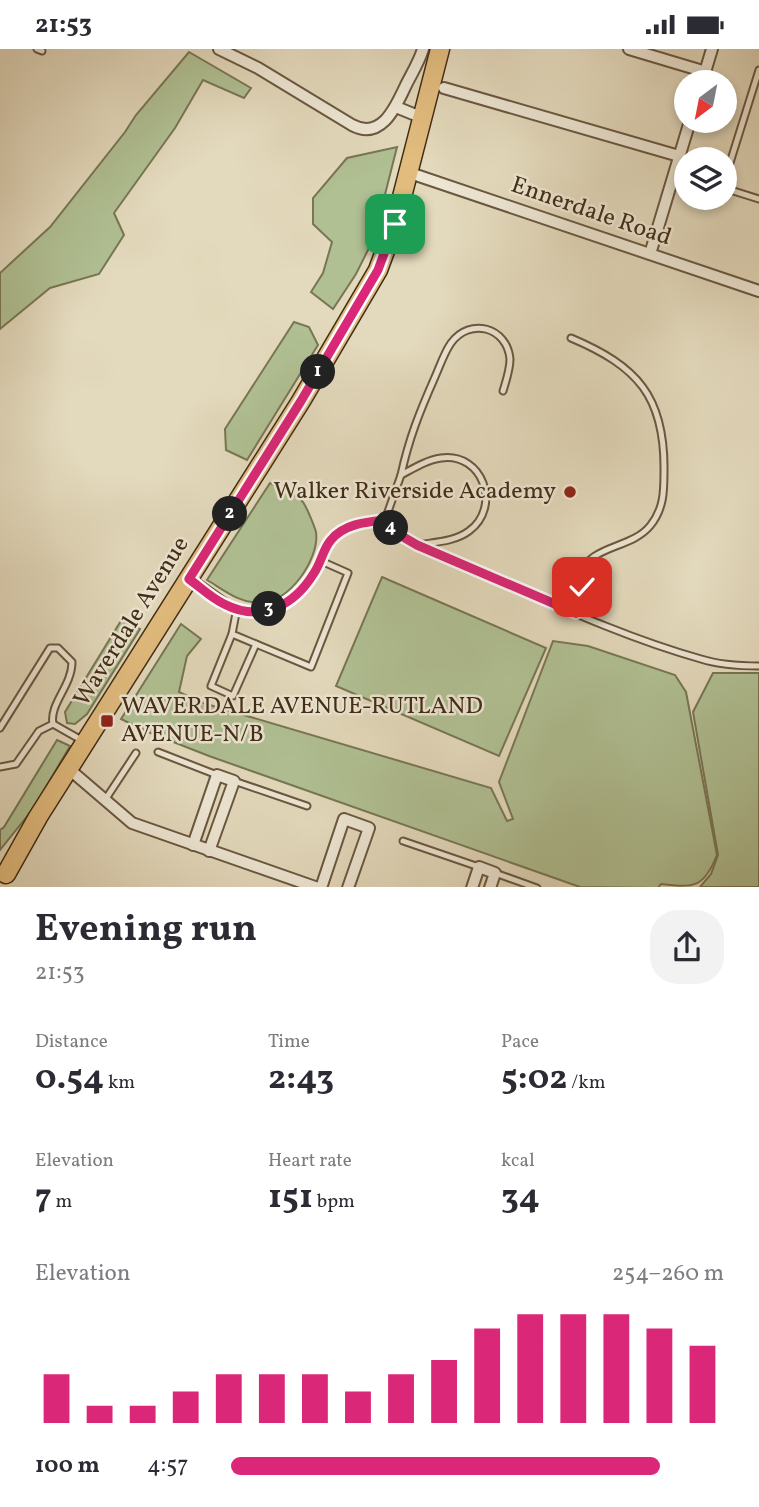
<!DOCTYPE html>
<meta charset="utf-8">
<style>
:root{--surface:#fff;--page:#f2f2f3;--text:#2b2b33;--muted:#7c7c81;--accent:#db2777}
body{margin:0;font-family:Vollkorn,serif;background:var(--page);color:var(--text);height:100vh;display:flex;flex-direction:column;font-size:26px;white-space:nowrap}
*{box-sizing:border-box;margin:0}
p{font-size:23px;color:var(--muted)}
.icon{flex:none;width:38px;height:38px;fill:none;stroke:currentColor;stroke-width:2;stroke-linecap:round;stroke-linejoin:round}
.map{position:relative;height:838px;overflow:hidden}
.sheet{display:flex;flex-direction:column;background:var(--surface);flex:1}
.sheet>*{flex:none}
.needle{width:46px;rotate:212deg}
.tools{position:absolute;left:674px;top:21px;display:grid;gap:14px}
.tools a{display:grid;place-items:center;width:63px;height:63px;border-radius:50%;background:var(--surface);box-shadow:0 4px 10px #0003;font-size:35px}
.pin{position:absolute;display:grid;place-items:center;width:60px;height:60px;color:#fff;margin:-30px;border-radius:14px;box-shadow:0 4px 10px #0006}
.km{position:absolute;width:35px;height:35px;margin:-18px;border-radius:50%;background:#222;color:#fff;font-size:19px;line-height:35px;text-align:center}
.round{display:grid;place-items:center;flex:none;width:74px;height:74px;border-radius:28px;background:var(--page)}
.head{display:flex;align-items:center;justify-content:space-between;height:119px;padding:0 35px}
h1{font-size:38px;font-weight:700;line-height:52px}
.figures{display:grid;grid-template-columns:repeat(3,1fr);gap:10px;height:119px;padding:7px 35px}
.figures div{display:grid;align-content:center}
.figures b{font-size:35px;font-weight:700}
.figures small{font-size:19px;font-weight:400}
.figures p{font-size:19px}
.chart{height:196px;padding:14px 35px}
.chart p{display:flex;justify-content:space-between}
.chart svg{width:100%;height:126px;margin-top:7px;stroke:var(--accent);stroke-width:6}
ul{padding:0 35px;list-style:none;font-size:23px}
li{display:grid;grid-template-columns:112px 84px 1fr;align-items:center;height:52px}
li i{height:18px;border-radius:9px;background:var(--accent)}
.status{display:flex;justify-content:space-between;align-items:center;height:49px;padding:0 35px;background:var(--surface);direction:ltr}
.status svg{height:19px;fill:currentColor}
.map>svg:first-child{display:block}
.green{fill:#b0c093;stroke:#787654;stroke-width:2}
.lines{fill:none;stroke-linecap:round;stroke-linejoin:round}
.service-casing{stroke:#6a5740;stroke-width:9}
.minor-casing{stroke:#6a5740;stroke-width:14}
.primary-casing{stroke:#412c16;stroke-width:21}
.service{stroke:#ede6d3;stroke-width:5}
.minor{stroke:#ede6d3;stroke-width:10}
.primary{stroke:#e2bc7e;stroke-width:18}
.route-casing{stroke:#fff;stroke-width:14}
.route{stroke:#db2777;stroke-width:9}
.poi-dot{fill:#8f2418;stroke:#ede6d3;stroke-width:2.5}
.labels{text-anchor:middle;dominant-baseline:central;stroke-width:5;stroke-linejoin:round;paint-order:stroke}
.street-label{font-size:24px;fill:#412c16;stroke:#ede6d3}
.poi-label{font-size:24px;fill:#412c16;stroke:#ede6d3;text-anchor:end}
</style>
<div class="status"><b>21:53</b><svg viewBox="0 0 49 12"><path d="M0 12V9h3v3zM5 12V6h3v6zM10 12V3h3v9zM15 12V0h3v12zM26 1h20v11H26zM47 4h2v5h-2z"/></svg></div>
<div class="map">
<svg width="759" height="839" viewBox="0 0 759 839">
<rect width="100%" height="100%" fill="#e3d9bc"/>
<filter id="stains"><feTurbulence type="fractalNoise" baseFrequency=".00286" numOctaves="4"/><feColorMatrix values="0 0 0 0 .2 0 0 0 0 .09 0 0 0 0 .02 0 0 0 .5 -.17"/></filter>
<radialGradient id="worn" r=".72"><stop offset=".6" stop-color="#630" stop-opacity="0"/><stop offset="1" stop-color="#630" stop-opacity=".3"/></radialGradient>
<g class="green">
<path d="M189,3l62,36 -7,10 -41,-18 -28,48 -61,85 10,22 -25,39 -49,14 -50,41v-56l50,-46 75,-95 11,-17z"/>
<path d="M397,98l-23,91 -18,36 -23,35 -22,-17 12,-19 9,-31 -19,-18v-26l34,-40z"/>
<path d="M294,273l15,5 9,18 -71,115 -21,-10 -1,-21z"/>
<path d="M270,434c9,5 26,11 33,19 4,6 11,23 13,30 4,27 -28,72 -56,71 -21,0 -36,-13 -53,-23z"/>
<path d="M382,528l164,71 -47,108 -163,-70z"/>
<path d="M122,570l18,10 -53,85 -12,10 -8,-1 -2,-11z"/>
<path d="M181,575l20,15 -14,17 -8,36 24,11 288,85 16,33 6,-2 -14,-37 54,-141 35,5 87,29 11,17 31,163c-13,33 -23,33 -56,29l-3,4 -78,-1 -371,-131 -61,-24 -27,-13z"/>
<path d="M713,624h46v214h-59l11,-13 7,-19 -25,-143z"/>
<path d="M57,691l13,6 -37,63 -33,41v-20l4,-3z"/>
</g>
<g class="lines">
<defs>
<g id="service">
<path d="M37,0l5,2"/>
<path d="M724,133l35,-112"/>
<path d="M724,139l35,11"/>
<path d="M571,289c66,28 94,58 93,133 0,20 0,38 -14,55 -20,24 -61,18 -71,51l6,18 -9,18"/>
<path d="M401,426c8,-37 19,-64 34,-98 5,-11 9,-24 16,-34 19,-26 56,-16 59,16 0,11 -4,22 -7,32"/>
<path d="M385,471l16,-45c13,-7 26,-15 40,-17 42,-6 61,49 28,73 -15,11 -34,11 -52,14"/>
<path d="M224,555c41,14 70,6 92,-33 5,-10 8,-21 14,-30 13,-17 36,-19 55,-21 23,28 65,39 97,53 71,31 144,65 219,86 19,6 39,7 58,7"/>
<path d="M237,559l-5,26 79,33 37,-94 -27,-12"/>
<path d="M232,585l-21,52 22,10 23,-52"/>
<path d="M53,675l30,17"/>
<path d="M0,679l50,-80h8l14,14c0,24 -23,42 -19,62"/>
<path d="M158,703l59,23"/>
<path d="M0,718l16,-3 23,-33 14,-7"/>
<path d="M234,732l73,25"/>
<path d="M105,751l31,-47"/>
<path d="M403,792l76,26"/>
<path d="M495,824l42,15"/>
</g>
<g id="minor">
<path d="M219,0l39,19 94,57c30,16 44,-19 54,-40 6,-12 13,-23 17,-36"/>
<path d="M629,0l77,23"/>
<path d="M702,33l10,-33"/>
<path d="M444,39l235,68"/>
<path d="M396,58l27,11"/>
<path d="M410,124l349,118"/>
<path d="M650,205l40,-133"/>
<path d="M189,530l35,25"/>
<path d="M69,720l63,54 186,65"/>
<path d="M193,796l24,-70 17,6 -25,70"/>
<path d="M321,839l23,-69 25,9 -21,60"/>
<path d="M472,839l7,-21 16,6 -5,15"/>
</g>
<path id="primary" d="M6,825l32,-57 263,-416 77,-131 17,-46 45,-175"/>
</defs>
<use href="#service" class="service-casing"/>
<use href="#minor" class="minor-casing"/>
<use href="#primary" class="primary-casing"/>
<use href="#service" class="service"/>
<use href="#minor" class="minor"/>
<use href="#primary" class="primary"/>
</g>
<g class="lines">
<defs>
<path id="route" d="M395,175l-17,46 -77,131 -112,178c11,8 22,19 35,25 37,19 70,2 90,-31 7,-10 9,-24 17,-33 13,-16 35,-18 54,-20l8,11 24,14 159,68 9,-18 -3,-8"/>
</defs>
<use href="#route" class="route-casing"/>
<use href="#route" class="route"/>
</g>
<g class="poi-dot">
<circle cx="570" cy="443" r="7"/>
<rect x="100" y="665" width="14" height="14" rx="3.5"/>
</g>
<g class="labels">
<g class="street-label">
<text transform="translate(591 163) rotate(19)">Ennerdale Road</text>
<text transform="translate(132 573) rotate(-58)">Waverdale Avenue</text>
</g>
<g class="poi-label">
<text x="556" y="443">Walker Riverside Academy</text>
<text x="121" y="658" text-anchor="start">WAVERDALE AVENUE-RUTLAND<tspan x="121" dy="28">AVENUE-N/B</tspan></text>
</g>
</g>
<rect width="100%" height="100%" filter="url(#stains)"/>
<rect width="100%" height="100%" fill="url(#worn)"/>
</svg>
<div class="tools">
<a><svg class="needle" viewBox="-14 -14 28 28"><path d="M0-13l5 13h-10z" fill="#e53935"/><path d="M0 13l5-13h-10z" fill="#7c7c81"/></svg></a>
<a><svg class="icon" aria-label="layers" viewBox="0 0 24 24"><path d="M12 4l9 5-9 5-9-5zM3 14l9 5 9-5"/></svg></a>
</div>
<div class="pin" style="left:395px;top:175px;background:#1e9e55"><svg class="icon" aria-label="arrive" viewBox="0 0 24 24"><path d="M6 21V4h12l-3 4 3 4H6"/></svg></div>
<div class="pin" style="left:582px;top:538px;background:#d93025"><svg class="icon" aria-label="check" viewBox="0 0 24 24"><path d="M5 12l5 5 9-10"/></svg></div>
<b class="km" style="left:318px;top:323px">1</b>
<b class="km" style="left:230px;top:465px">2</b>
<b class="km" style="left:269px;top:560px">3</b>
<b class="km" style="left:391px;top:479px">4</b>
</div>
<section class="sheet">
<div class="head"><div><h1>Evening run</h1><p>21:53</p></div><a class="round"><svg class="icon" aria-label="share" viewBox="0 0 24 24"><path d="M12 15V3M7 8l5-5 5 5M5 13v7h14v-7"/></svg></a></div>
<div class="figures">
<div><p>Distance</p><b>0.54<small> km</small></b></div>
<div><p>Time</p><b>2:43</b></div>
<div><p>Pace</p><b>5:02<small> /km</small></b></div>
</div>
<div class="figures">
<div><p>Elevation</p><b>7<small> m</small></b></div>
<div><p>Heart rate</p><b>151<small> bpm</small></b></div>
<div><p>kcal</p><b>34</b></div>
</div>
<div class="chart"><p><span>Elevation</span>254–260 m</p>
<svg viewBox="0 0 160 44" preserveAspectRatio="none"><path d="M5 44V27M15 44V38M25 44V38M35 44V33M45 44V27M55 44V27M65 44V27M75 44V33M85 44V27M95 44V22M105 44V11M115 44V6M125 44V6M135 44V6M145 44V11M155 44V17"/></svg>
</div>
<ul>
<li><b>100 m</b>4:57<i style="width:87%"></i></li>
</ul>
</section>
